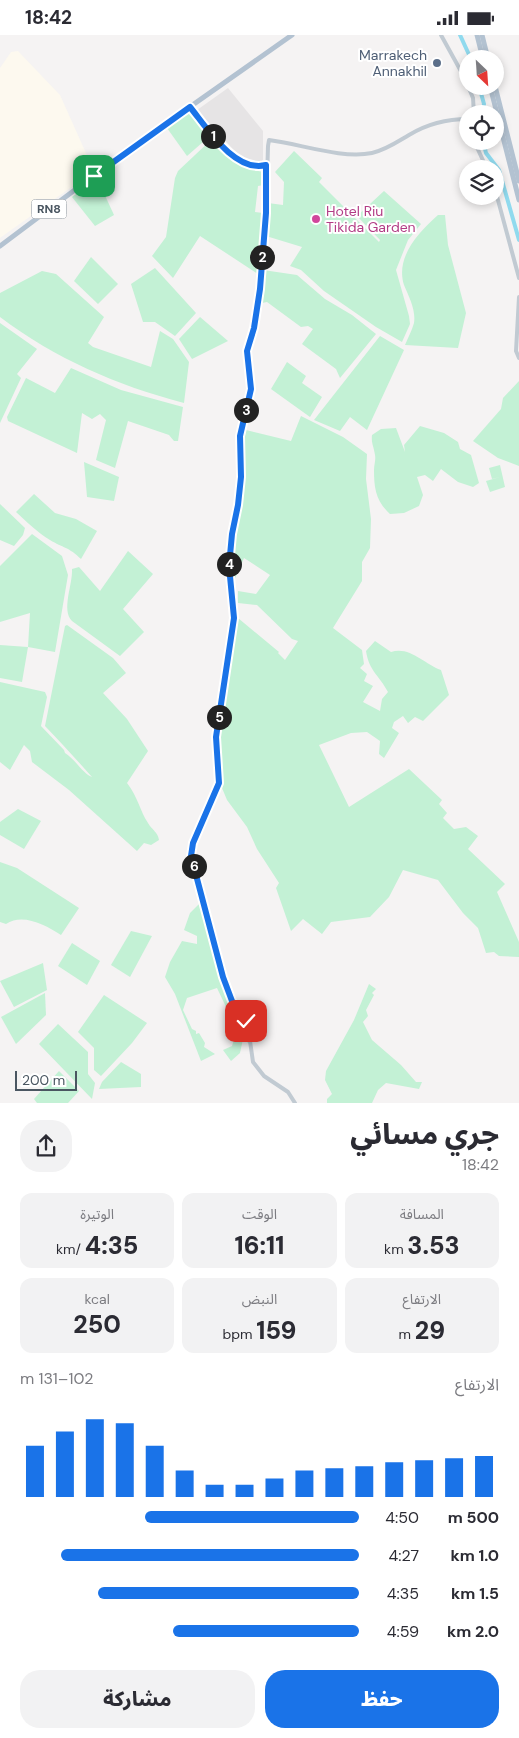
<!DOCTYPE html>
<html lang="ar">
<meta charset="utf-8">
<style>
:root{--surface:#fff;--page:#f2f2f3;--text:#2b2b33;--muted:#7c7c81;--accent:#1a73e8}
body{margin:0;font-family:"DM Sans","Noto Sans Arabic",sans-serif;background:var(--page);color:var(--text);direction:rtl;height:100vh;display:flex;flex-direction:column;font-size:19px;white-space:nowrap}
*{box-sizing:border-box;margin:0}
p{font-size:16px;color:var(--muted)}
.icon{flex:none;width:28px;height:28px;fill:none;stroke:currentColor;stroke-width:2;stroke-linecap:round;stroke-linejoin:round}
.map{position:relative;height:1068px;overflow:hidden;direction:ltr}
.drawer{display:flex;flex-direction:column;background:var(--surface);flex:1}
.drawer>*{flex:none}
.needle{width:32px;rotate:155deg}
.buttons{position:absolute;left:459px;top:15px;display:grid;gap:10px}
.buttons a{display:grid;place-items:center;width:45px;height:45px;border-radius:50%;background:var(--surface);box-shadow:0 2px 8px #0003;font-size:25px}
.scale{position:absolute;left:15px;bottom:12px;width:62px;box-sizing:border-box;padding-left:5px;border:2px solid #4a5661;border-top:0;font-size:14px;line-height:18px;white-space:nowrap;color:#4a5661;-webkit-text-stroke:4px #fff;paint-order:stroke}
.pin{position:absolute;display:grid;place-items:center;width:42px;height:42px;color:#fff;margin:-21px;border-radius:10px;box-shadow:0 2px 8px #0006}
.km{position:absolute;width:25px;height:25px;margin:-12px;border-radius:50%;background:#222;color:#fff;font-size:14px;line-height:25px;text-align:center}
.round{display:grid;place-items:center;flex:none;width:52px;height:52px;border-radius:20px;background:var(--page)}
.head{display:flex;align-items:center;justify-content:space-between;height:85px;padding:0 20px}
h1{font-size:28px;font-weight:800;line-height:38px}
.metrics{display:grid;grid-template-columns:repeat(3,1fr);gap:8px;height:85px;padding:5px 20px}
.metrics div{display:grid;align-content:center;border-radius:12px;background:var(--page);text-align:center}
.metrics b{font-size:25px;font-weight:800}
.metrics small{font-size:14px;font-weight:400}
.metrics p{font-size:14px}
.chart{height:140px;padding:10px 20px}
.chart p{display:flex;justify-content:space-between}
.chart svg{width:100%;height:90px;margin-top:5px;stroke:var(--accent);stroke-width:6}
.action{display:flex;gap:10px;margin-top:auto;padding:10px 20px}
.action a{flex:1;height:58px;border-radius:20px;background:var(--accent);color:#fff;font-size:20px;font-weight:800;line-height:58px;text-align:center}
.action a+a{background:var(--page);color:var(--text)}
ul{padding:0 20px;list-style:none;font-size:16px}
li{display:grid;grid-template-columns:80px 60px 1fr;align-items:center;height:38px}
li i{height:12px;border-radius:6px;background:var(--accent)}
.status{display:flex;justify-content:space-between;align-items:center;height:35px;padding:0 25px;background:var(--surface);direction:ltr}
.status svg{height:14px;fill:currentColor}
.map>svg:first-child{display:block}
.commercial{fill:#fdf9ef}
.education{fill:#e6e4e5}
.green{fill:#c3f1d5}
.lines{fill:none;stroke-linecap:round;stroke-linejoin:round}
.river{stroke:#90daee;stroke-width:4}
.minor{stroke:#c1cad2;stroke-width:4}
.major{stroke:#b3c2d1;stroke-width:5}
.route-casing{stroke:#fff;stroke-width:10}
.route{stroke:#1a73e8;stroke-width:6}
.service-dot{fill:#5c6f8a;stroke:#fff;stroke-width:2}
.hotel-dot{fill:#d1479c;stroke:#fff;stroke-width:2}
.labels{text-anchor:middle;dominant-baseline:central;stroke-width:4;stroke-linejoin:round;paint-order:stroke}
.shield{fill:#fff;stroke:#808990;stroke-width:1}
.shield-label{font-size:12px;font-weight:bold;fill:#4a5661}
.service-label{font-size:14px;fill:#4e5e75;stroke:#fff;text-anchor:end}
.hotel-label{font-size:14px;fill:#b23c85;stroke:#fff;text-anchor:start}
</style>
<div class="status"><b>18:42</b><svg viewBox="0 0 49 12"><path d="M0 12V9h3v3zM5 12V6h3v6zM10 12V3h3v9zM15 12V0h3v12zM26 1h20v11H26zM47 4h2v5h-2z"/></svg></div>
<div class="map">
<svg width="519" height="1068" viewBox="0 0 519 1068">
<rect width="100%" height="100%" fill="#f5f3f3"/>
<path class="commercial" d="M18,16l42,44 34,76 -94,67v-170l11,-16z"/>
<path class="education" d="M228,53l35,43v29l-5,4 -16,-5 -45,-49z"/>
<g class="green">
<path d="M192,75l19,25 -24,21 -20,-28z"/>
<path d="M212,104c19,21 24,27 51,33l1,13 -6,1 -3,26 8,1 -5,61 -58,-38 -27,42 -21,-22 14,-19 9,-59 3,-7z"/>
<path d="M294,116l28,27 -3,4 60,60 1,-2 -23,-24 27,-25 37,33 -13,16 -12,30 13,46 1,8 -8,18 -26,-15 -52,-36 -23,-21 -11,-4 12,-19 -36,-11 2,-33 15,2 1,-23 -9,-10z"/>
<path d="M97,143l17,37 -19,11 -23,-29z"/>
<path d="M438,180h7l3,30 18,68 -8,35 -53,-3c3,-7 7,-15 9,-22 2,-13 -5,-26 -10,-38 -9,-28 15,-53 34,-70z"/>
<path d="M91,222l27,27 -20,20 -24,-23z"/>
<path d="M155,233l41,45 -21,23 -20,-14h-12l-12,-38z"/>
<path d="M263,235l34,5 28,24 27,16 24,19 -36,44 -4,-9 -34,-25 11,-15 -5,-3 -7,1 -34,-25 -5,1z"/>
<path d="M42,236l14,3 48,43 -16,26 5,4 58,20 9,-36 13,8 16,23 -5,41c-68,-18 -128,-44 -184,-86v-24z"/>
<path d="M200,282l28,24 -36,18 -13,-20z"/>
<path d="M0,288l37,26 -20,25 4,4 -21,45z"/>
<path d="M380,301l24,14 -37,80 -17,-13 -10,14 -26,-11z"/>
<path d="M287,327l19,14 -4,7 20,14 -12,20 -39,-28z"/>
<path d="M71,333l50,22 62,17 -5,34h-4l-5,-6 -41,-14 -13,47 -19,-8 10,-40 -6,-6 -8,5 -10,-6 -5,40 -69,-32 -1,-4 19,-39 29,15z"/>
<path d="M519,346v85l-21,-8 -25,-17 28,-32 2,-11z"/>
<path d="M301,381l42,21 24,17 -1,25 5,40 -1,29 -8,14v19l-29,47 29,22 2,14 -4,4 7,6 -3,7 9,5 -10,16 17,9 2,-12 6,-7c-9,-17 -19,-21 -22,-41l9,-10 16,11c19,-6 33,12 50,18l8,25 -26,26 -8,-4 -7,6 -5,-7 -9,6 -2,6 7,5 -15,25 -5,-4 1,-13 -13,-9 -16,1 -32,12 30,62 60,-38 33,31 -3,4 8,9 -4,5 11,11 12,-2 12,9 -10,13 37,35 -8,8 22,50v15l-20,-1 -5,-4 -8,1 -8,-25 -15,-15 -25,-33 -35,-10 -14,27 -19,20 -39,5 -9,12 -19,-15 -12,12 -15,-43 3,-5 -22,-34 -10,-22 -20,-27 -5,-12 -4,-48 20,-122 41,34 -1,1 7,7 13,-19 -6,-2 -35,-34 -19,-2v-12l18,3 14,-19 -26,-17 -11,25 1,-35 11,-74 -3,-23 4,-21 45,11z"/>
<path d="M420,391l24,7 14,9 2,7 11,6 8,28 -6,4 -15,-5 -17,-13 -8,12 -8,-6 -8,2 6,18 -4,11 -15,7 -14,1c-14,-13 -16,-25 -16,-44 0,-5 2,-10 1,-15 -1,-8 -4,-12 -3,-20l9,-6 15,-1 9,24 -1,-7z"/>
<path d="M84,427l35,15 -5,24 -27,-4z"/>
<path d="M500,430l5,22 -15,5 -4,-11 14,-4 -8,2 -3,-11z"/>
<path d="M34,459l21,19 21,6 21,12 -16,28c-12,-12 -18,-11 -31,-19 -13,-8 -23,-18 -34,-28z"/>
<path d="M0,469l25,24 -2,7 -9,11 -14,-6z"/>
<path d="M32,499l30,22 6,19 -13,77 -27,-5 -6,35 -22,-4v-33l28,2 2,-34 -30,9v-56z"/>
<path d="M128,516l25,23 -30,35 21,23 -24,24 -48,-35c-11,-11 1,-37 0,-52l7,-2 21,24z"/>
<path d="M67,590l46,33 13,15 -23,20 24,26 21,32 -21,32c11,14 13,28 21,40 4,7 10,9 11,17l-8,5 -7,-2 -7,8 -68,-61 -37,-28 -2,-11 -6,-6 -14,25 -10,-8v-80l45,10 2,5 -6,29 23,24 1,3c10,6 18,21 27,24 -15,-17 -30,-33 -47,-51l20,-100z"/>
<path d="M18,774l23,12 -17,28 -24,-14v-13z"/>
<path d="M0,827l17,6 62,40 -18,27c-16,-10 -38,-22 -55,-11l-6,-2z"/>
<path d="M202,866l19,70 -2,2h2l10,28 14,20 7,25 -9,-7 -3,14 -9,8 -8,-11 9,-4 5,-16 -20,-42 -30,10 -4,12 9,19 4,2v3l3,-1 6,10 -1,4 11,7 -14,7 -26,-67 -10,-17 5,-15 12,-21 15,3v-8l-13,-6 6,-17z"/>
<path d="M131,896l21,5 -22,41 -19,-12z"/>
<path d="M72,908l28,18 -13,24 -29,-19z"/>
<path d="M43,928l4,27 -33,17 -14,-26z"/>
<path d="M369,949l7,5 -4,4 2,2 -8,15 2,6 -5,6 9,18 29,25 15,17h6l-3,7 -33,-6 -8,7 -6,13h-45v-4l5,-5 -7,-14 1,-9 28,-51z"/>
<path d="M45,958l1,22 -30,29 -15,-27z"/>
<path d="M104,960l43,28 -15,20 -31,33 -7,-6v-22l-16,-16z"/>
<path d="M58,989l30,28v22l7,9 -3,16 -53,-55z"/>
<path d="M121,1027l20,12v13l-42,2 3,-7z"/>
<path d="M59,1036l20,20 -11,12h-31l-3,-4z"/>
</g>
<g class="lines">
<g class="river">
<path d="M460,0l11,24"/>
<path d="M479,51l5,18 -2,10"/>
<path d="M483,106l3,12 13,17 20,70"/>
</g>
<g class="minor">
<path d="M441,0l27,49"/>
<path d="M468,51l5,12 1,16"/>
<path d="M190,72c17,21 45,66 75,58"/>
<path d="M474,106l13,28"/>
<path d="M495,154l24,89"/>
<path d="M519,262l-3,54 3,7"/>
<path d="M295,1068l-7,-11 -24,-16 -11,-14 -5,-35 -16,-26 -9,-24 -32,-121 2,-13 26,-60 -3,-46 19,-119 -6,-52 9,-61 3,-28 -1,-41 11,-47 -4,-38 7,-23 6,-39 6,-76 2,-67 1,-6c32,4 72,19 103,13 14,-3 25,-11 37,-18 18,-11 38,-16 59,-16"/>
</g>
<g class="major">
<path d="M477,0l6,24"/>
<path d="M482,0l6,24"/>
<path d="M490,51l29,114"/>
<path d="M495,51l24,95"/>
<path d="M0,211l120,-90 172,-121"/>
</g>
</g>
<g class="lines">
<defs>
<path id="route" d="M94,141l96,-69c17,21 45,66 76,58v48l-6,76 -6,39 -7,23 4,38 -11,47 1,41 -3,28 -6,29 -3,32 5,52 -18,119 3,46 -26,60 -2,13 32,121 9,24 14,20"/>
</defs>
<use href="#route" class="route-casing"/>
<use href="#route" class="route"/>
</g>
<circle class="service-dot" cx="437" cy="28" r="5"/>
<circle class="hotel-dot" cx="316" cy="184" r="5"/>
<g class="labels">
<rect class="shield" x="31.5" y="164.5" width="35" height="19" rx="4"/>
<g class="shield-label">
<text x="49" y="174">RN8</text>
</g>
<g class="service-label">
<text x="427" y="20">Marrakech<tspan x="427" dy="16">Annakhil</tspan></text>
</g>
<g class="hotel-label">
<text x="326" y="176">Hotel Riu<tspan x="326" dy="16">Tikida Garden</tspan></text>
</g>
</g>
</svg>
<div class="buttons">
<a><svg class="needle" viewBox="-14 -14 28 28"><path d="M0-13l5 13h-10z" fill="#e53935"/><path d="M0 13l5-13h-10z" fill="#7c7c81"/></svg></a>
<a><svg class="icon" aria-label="locate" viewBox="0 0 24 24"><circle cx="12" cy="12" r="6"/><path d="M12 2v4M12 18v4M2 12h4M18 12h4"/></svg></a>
<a><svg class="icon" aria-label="layers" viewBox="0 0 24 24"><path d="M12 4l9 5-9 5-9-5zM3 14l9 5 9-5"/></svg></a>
</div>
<div class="scale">200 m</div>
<div class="pin" style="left:94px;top:141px;background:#1e9e55"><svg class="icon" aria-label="arrive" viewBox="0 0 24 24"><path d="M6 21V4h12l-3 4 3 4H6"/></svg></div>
<div class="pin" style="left:246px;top:986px;background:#d93025"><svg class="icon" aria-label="check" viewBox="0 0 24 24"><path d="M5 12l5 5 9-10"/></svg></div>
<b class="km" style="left:213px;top:101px">1</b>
<b class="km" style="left:262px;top:222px">2</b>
<b class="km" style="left:246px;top:375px">3</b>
<b class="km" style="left:229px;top:529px">4</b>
<b class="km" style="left:219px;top:682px">5</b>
<b class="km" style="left:194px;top:831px">6</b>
</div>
<section class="drawer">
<div class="head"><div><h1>جري مسائي</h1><p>18:42</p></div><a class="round"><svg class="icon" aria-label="share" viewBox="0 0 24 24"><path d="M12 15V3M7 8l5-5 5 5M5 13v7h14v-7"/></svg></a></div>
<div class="metrics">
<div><p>المسافة</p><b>3.53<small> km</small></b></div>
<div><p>الوقت</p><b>16:11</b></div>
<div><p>الوتيرة</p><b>4:35<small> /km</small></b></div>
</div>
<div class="metrics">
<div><p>الارتفاع</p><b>29<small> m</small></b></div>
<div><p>النبض</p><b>159<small> bpm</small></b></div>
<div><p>kcal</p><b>250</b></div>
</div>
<div class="chart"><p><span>الارتفاع</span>102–131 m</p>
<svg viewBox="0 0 160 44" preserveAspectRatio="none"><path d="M5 44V19M15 44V12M25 44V6M35 44V8M45 44V19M55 44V31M65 44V38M75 44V38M85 44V35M95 44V31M105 44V30M115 44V29M125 44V27M135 44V26M145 44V25M155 44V24"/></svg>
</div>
<ul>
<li><b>500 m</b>4:50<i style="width:63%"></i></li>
<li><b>1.0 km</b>4:27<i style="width:88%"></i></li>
<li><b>1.5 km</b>4:35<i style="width:77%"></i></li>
<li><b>2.0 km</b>4:59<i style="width:55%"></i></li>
</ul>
<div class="action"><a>حفظ</a><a>مشاركة</a></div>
</section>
